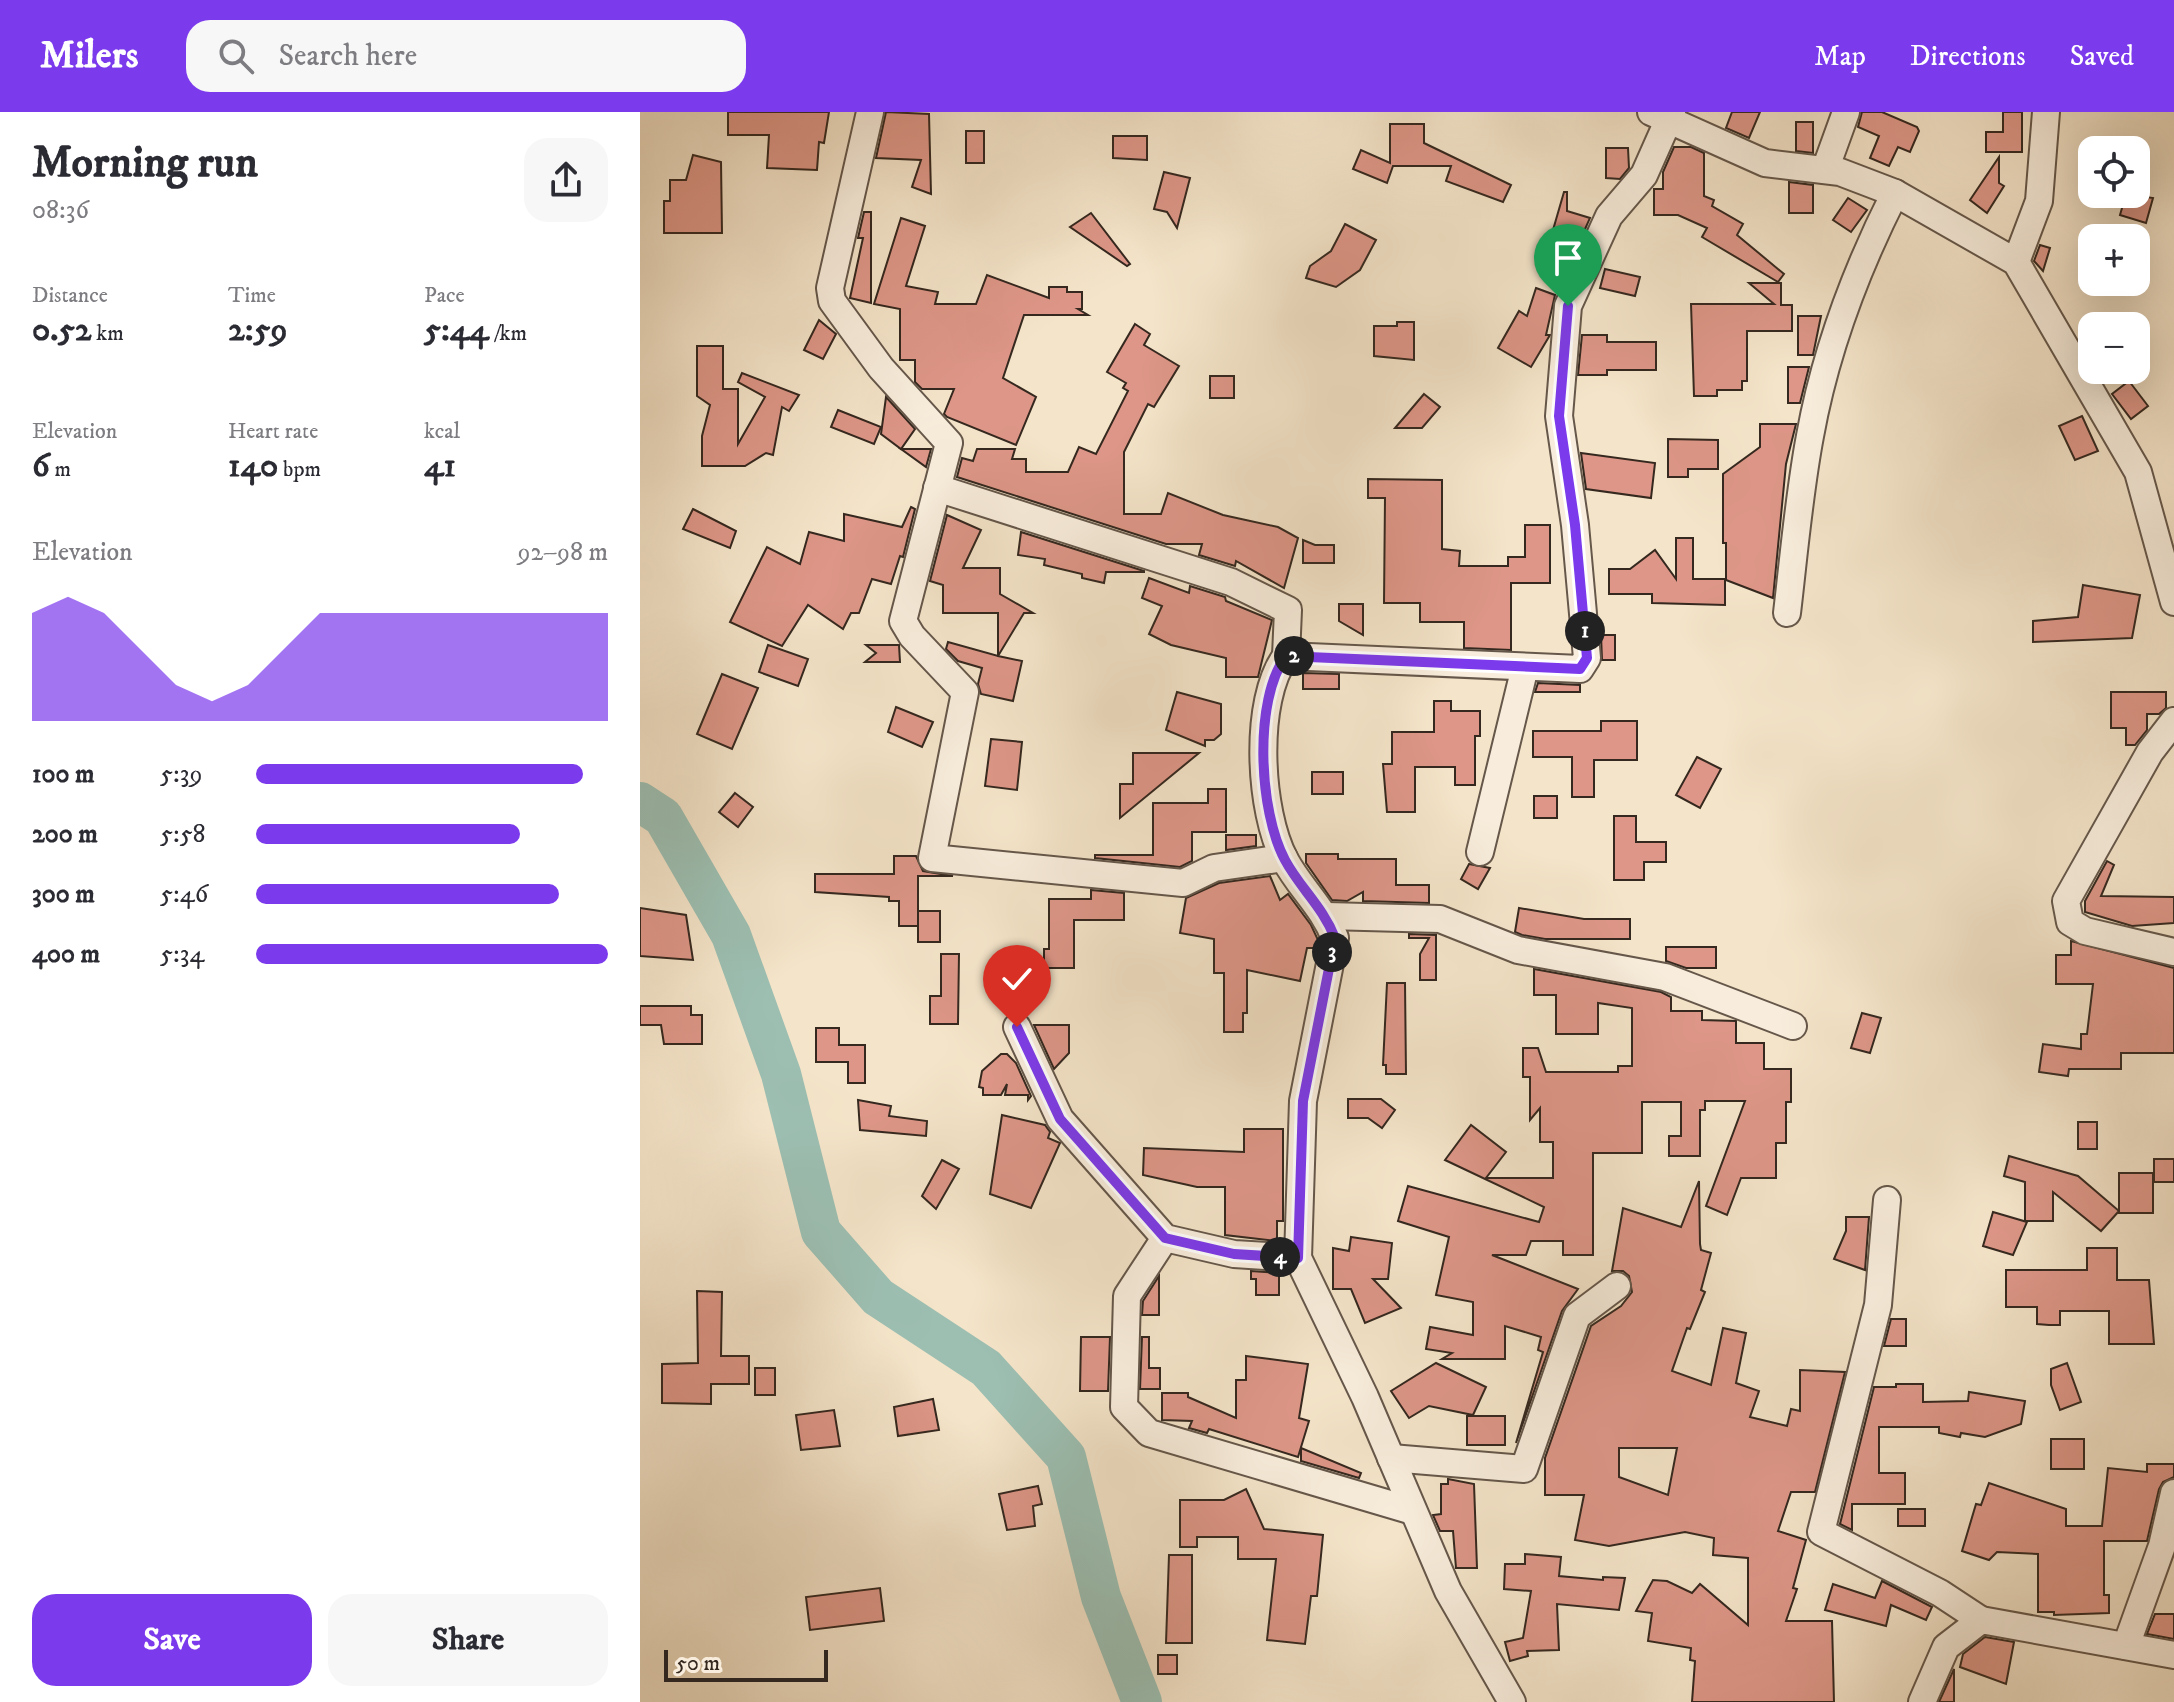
<!DOCTYPE html>
<meta charset="utf-8">
<style>
:root{--surface:#fff;--page:#f7f7f7;--text:#2b2b33;--muted:#7c7c81;--accent:#7c3aed}
body{margin:0;font-family:"IM FELL DW Pica",serif;background:var(--page);color:var(--text);height:100vh;display:flex;flex-direction:column;font-size:30px;white-space:nowrap}
*{box-sizing:border-box;margin:0}
p{font-size:26px;color:var(--muted)}
.icon{flex:none;width:44px;height:44px;fill:none;stroke:currentColor;stroke-width:2;stroke-linecap:round;stroke-linejoin:round}
.map{position:relative;flex:1;overflow:hidden}
.panel{display:flex;flex-direction:column;background:var(--surface);width:640px}
.panel>*{flex:none}
.tools{position:absolute;left:1438px;top:24px;display:grid;gap:16px}
.tools a{display:grid;place-items:center;width:72px;height:72px;border-radius:16px;background:var(--surface);box-shadow:0 8px 32px #0002;font-size:40px}
.scale{position:absolute;left:24px;bottom:20px;width:164px;box-sizing:border-box;padding-left:8px;border:4px solid #35281f;border-top:0;font-size:22px;line-height:28px;white-space:nowrap;color:#35281f;-webkit-text-stroke:6px #f8eddc;paint-order:stroke}
.pin{position:absolute;display:grid;place-items:center;width:68px;height:68px;color:#fff;margin:-82px -34px;border-radius:50% 50% 50% 0;rotate:-45deg;box-shadow:0 0 8px #0007}
.pin .icon{rotate:45deg}
.km{position:absolute;width:40px;height:40px;margin:-20px;border-radius:50%;background:#222;color:#fff;font-size:22px;line-height:40px;text-align:center}
.round{display:grid;place-items:center;flex:none;width:84px;height:84px;border-radius:24px;background:var(--page)}
.headline{display:flex;align-items:center;justify-content:space-between;height:136px;padding:0 32px}
h1{font-size:44px;font-weight:800;line-height:60px}
.figures{display:grid;grid-template-columns:repeat(3,1fr);gap:12px;height:136px;padding:8px 32px}
.figures div{display:grid;align-content:center}
.figures b{font-size:34px;font-weight:800}
.figures small{font-size:22px;font-weight:400}
.figures p{font-size:22px}
.chart{height:224px;padding:16px 32px}
.chart p{display:flex;justify-content:space-between}
.chart svg{width:100%;height:144px;margin-top:8px;fill:var(--accent);opacity:.7}
.primary-button{display:flex;gap:16px;margin-top:auto;padding:16px 32px}
.primary-button a{flex:1;height:92px;border-radius:24px;background:var(--accent);color:#fff;font-size:32px;font-weight:800;line-height:92px;text-align:center}
.primary-button a+a{background:var(--page);color:var(--text)}
ul{padding:0 32px;list-style:none;font-size:26px}
li{display:grid;grid-template-columns:128px 96px 1fr;align-items:center;height:60px}
li i{height:20px;border-radius:10px;background:var(--accent)}
header{display:flex;align-items:center;gap:48px;box-sizing:border-box;height:112px;padding:0 40px;background:var(--accent);color:#fff}
header strong{font-size:38px}
nav{display:flex;gap:44px;margin-inline-start:auto;font-size:28px}
.search{width:560px;height:72px;background:var(--page);display:flex;align-items:center;gap:20px;box-sizing:border-box;padding:0 28px;border-radius:24px;color:var(--muted);font-size:30px}
main{display:flex;flex:1;min-height:0}
.map>svg:first-child{display:block}
.lines{fill:none;stroke-linecap:round;stroke-linejoin:round}
.river{stroke:#9cbfb2;stroke-width:40}
.building{fill:#dd9687;stroke:#35281f;stroke-width:2;fill-rule:evenodd}
.minor-casing{stroke:#65574a;stroke-width:30}
.minor{stroke:#f8eddc;stroke-width:26}
.route-casing{stroke:#fff;stroke-width:16}
.route{stroke:#7c3aed;stroke-width:10}
</style>
<header>
<strong>Milers</strong>
<div class="search"><svg class="icon" aria-label="search" viewBox="0 0 24 24"><circle cx="10" cy="10" r="6"/><path d="M15 15l6 6"/></svg>Search here</div>
<nav><a>Map</a><a>Directions</a><a>Saved</a></nav>
</header>
<main>
<section class="panel">
<div class="headline"><div><h1>Morning run</h1><p>08:36</p></div><a class="round"><svg class="icon" aria-label="share" viewBox="0 0 24 24"><path d="M12 15V3M7 8l5-5 5 5M5 13v7h14v-7"/></svg></a></div>
<div class="figures">
<div><p>Distance</p><b>0.52<small> km</small></b></div>
<div><p>Time</p><b>2:59</b></div>
<div><p>Pace</p><b>5:44<small> /km</small></b></div>
</div>
<div class="figures">
<div><p>Elevation</p><b>6<small> m</small></b></div>
<div><p>Heart rate</p><b>140<small> bpm</small></b></div>
<div><p>kcal</p><b>41</b></div>
</div>
<div class="chart"><p><span>Elevation</span>92–98 m</p>
<svg viewBox="0 0 160 44" preserveAspectRatio="none"><path d="M0 44V11L10 6L20 11L30 22L40 33L50 38L60 33L70 22L80 11L90 11L100 11L110 11L120 11L130 11L140 11L150 11L160 11V44z"/></svg>
</div>
<ul>
<li><b>100 m</b>5:39<i style="width:93%"></i></li>
<li><b>200 m</b>5:58<i style="width:75%"></i></li>
<li><b>300 m</b>5:46<i style="width:86%"></i></li>
<li><b>400 m</b>5:34<i style="width:100%"></i></li>
</ul>
<div class="primary-button"><a>Save</a><a>Share</a></div>
</section>
<div class="map">
<svg width="1534" height="1590" viewBox="0 0 1534 1590">
<rect width="100%" height="100%" fill="#f4e4c9"/>
<filter id="stains"><feTurbulence type="fractalNoise" baseFrequency=".0025" numOctaves="4"/><feColorMatrix values="0 0 0 0 .2 0 0 0 0 .09 0 0 0 0 .02 0 0 0 .5 -.17"/></filter>
<radialGradient id="worn" r=".72"><stop offset=".6" stop-color="#630" stop-opacity="0"/><stop offset="1" stop-color="#630" stop-opacity=".3"/></radialGradient>
<g class="lines">
<path class="river" d="M0,690l23,15 68,118 50,139 40,158 57,65 108,71 80,89 35,140 41,105"/>
</g>
<g class="building">
<path d="M88,0h101l-5,31 -5,-1 -2,28 -50,-2 2,-33h-41z"/>
<path d="M246,0l43,2 2,80 -19,-7 9,-27 -45,-2z"/>
<path d="M1092,0h28l-11,26 -23,-10z"/>
<path d="M1222,0h20l35,15 2,4 -9,21 -12,-5 -9,19 -19,-8 9,-22 -21,-9z"/>
<path d="M1363,0h19v40h-36v-20h17z"/>
<path d="M1156,10h17v31l-17,-2z"/>
<path d="M750,12h34v19l87,42 -8,17 -57,-21 5,-15h-58l-6,17 -34,-14 8,-19 29,13z"/>
<rect x="326" y="19" width="18" height="32"/>
<path d="M473,24h34v24l-34,-2z"/>
<path d="M1034,35h17l13,6v43l10,4 -2,6 31,18 -6,11 47,39 -6,8 -76,-45 5,-9 -29,-13h-24v-26h9v-17z"/>
<path d="M966,36h22l1,20 -9,11 -14,-1z"/>
<path d="M53,43l28,7 1,71h-58v-32h6v-21h16z"/>
<path d="M1359,45v26l5,3 -17,27 -17,-13z"/>
<path d="M524,60l26,6 -13,50 -10,-16 -13,-3z"/>
<path d="M1149,70l24,3v28h-24z"/>
<path d="M924,80h3v19l23,7 -13,29 -10,-3v24h-25z"/>
<path d="M1486,82l27,4 -7,25 -26,-8z"/>
<path d="M1208,86l19,12 -16,22 -18,-12z"/>
<path d="M224,100h7v91l-21,-5 13,-60h-5z"/>
<path d="M451,101l39,51 -3,2 -57,-39z"/>
<path d="M261,106l24,8 -19,60 32,6 -3,12h41l11,-29 62,23v-11h18v5h15v17h-4l10,6h-64l-21,63 33,19 -20,48 -69,-28 -3,-3 10,-25h-32l-7,-7v-22h-15v-51l-26,-5z"/>
<path d="M705,112l31,16 -16,30 -24,17 -30,-9 4,-12 21,-15z"/>
<path d="M1400,133l10,3 -7,23 -9,-10z"/>
<path d="M965,157l35,8 -5,19 -35,-8z"/>
<path d="M1109,171h32v22h11v26h-45v50h-5v9h-25v6h-23l-3,-92h83z"/>
<path d="M896,176l19,7 -9,40h4l-19,32 -33,-19 21,-37 8,5z"/>
<path d="M1158,204h23l-8,39h-15z"/>
<path d="M179,208l17,14 -13,25 -19,-9z"/>
<path d="M757,210h17v38l-40,-4v-30h23z"/>
<path d="M495,212l15,10 -6,11 35,21 -25,41 -6,-3 -24,48v62h37l7,-21 55,22 55,12 20,11 -14,50 -48,-27 -1,5 -36,-11 3,-11h-36l-209,-67 5,-19 11,3 4,-12h38l-3,10h14v13h42l11,-25 17,7 32,-63 -5,-3 3,-5 -19,-11z"/>
<path d="M942,223h25v7h49v28h-49v5h-29z"/>
<path d="M57,234h26v43h15v55l27,-47 -27,-15 4,-9 57,22 -10,16 -7,-4 -9,48 -7,-2 -21,13h-43v-30l8,-31 -13,-9z"/>
<path d="M1148,255h21l-9,36h-12z"/>
<rect x="570" y="264" width="24" height="22"/>
<path d="M1489,269l19,25 -17,13 -19,-25z"/>
<path d="M784,282l16,13 -18,21h-27z"/>
<path d="M246,285l29,32 -14,20 -20,-15z"/>
<path d="M198,298l43,17 -7,17 -43,-17z"/>
<path d="M1442,304l16,35 -23,9 -16,-34z"/>
<path d="M1120,312h36l-10,40 -13,134 -47,-18v-37h-3v-69l37,-27z"/>
<path d="M1028,327l50,1v29h-30v8h-20z"/>
<path d="M261,337h30l-5,18z"/>
<path d="M941,341l74,10 -4,35 -65,-9z"/>
<path d="M728,367l74,1v69l18,2 -1,15h49v-9h17v-32h25v58h-39v67l-47,-2v-26h-44v-19h-36l1,-105h-17z"/>
<path d="M271,395l4,2 -12,48 -3,-1 -9,28 -19,-5 -13,34h-8l-8,16 -35,-24 -26,41 -52,-24 37,-75 33,17 9,-32 35,9v-27l58,13z"/>
<path d="M53,397l43,22 -6,17 -47,-19z"/>
<path d="M307,403l34,15 -18,38h37v26l33,19h-9l-26,43 24,5 -9,40 -32,-7 -3,-10 4,-16 -24,-7 -12,-12 2,-7 50,14v-43h-55v-28l-13,-4z"/>
<path d="M381,420l123,39v1h-38l-2,11 -22,-5v-4l-38,-9 1,-6 -27,-4z"/>
<path d="M1036,426h17v41h32v26l-73,-2v-9h-43v-25h21l25,-19 21,29z"/>
<path d="M663,428l12,5h19v18h-31z"/>
<path d="M509,466l40,15 1,-7 35,11 1,4 46,19 -14,57h-32v-19l-55,-13 -22,-11 13,-28 -20,-8z"/>
<path d="M1443,473l57,10 -8,43 -99,4v-21l45,-4z"/>
<path d="M699,492h24v31l-24,-14z"/>
<path d="M961,523h14v25h-13z"/>
<path d="M128,533l40,14 -10,27 -39,-14z"/>
<path d="M226,533h33l1,17h-35l11,-9z"/>
<path d="M663,561l36,1v15h-36z"/>
<path d="M82,562l36,14 -26,61 -35,-15z"/>
<path d="M898,571l42,2v7h-45z"/>
<path d="M537,580l44,12v30l-7,6h-9v6l-39,-16z"/>
<path d="M1471,580h55v16l-7,6h-12v16l-12,15h-9v-17h-15z"/>
<path d="M794,589h17v10h29v25h-5v49h-20v-18h-40v45h-28l-4,-48h9v-32h42z"/>
<path d="M256,595l37,15 -11,25 -34,-15z"/>
<path d="M961,609h36v39h-43v37h-22v-40h-39v-26h68z"/>
<path d="M351,627l31,3 -5,48 -32,-4z"/>
<path d="M493,641h66l-79,65v-34h13z"/>
<path d="M1057,645l24,12 -21,39 -24,-13z"/>
<rect x="672" y="660" width="31" height="22"/>
<path d="M568,677h18v43h-34v29l-12,6 -85,-9v-3h58v-52h55z"/>
<path d="M95,681l18,14 -15,20 -19,-15z"/>
<rect x="894" y="684" width="23" height="22"/>
<path d="M974,704h22v26h30v20h-22v18h-30z"/>
<path d="M586,723h30v11l-30,4z"/>
<path d="M666,742h32v5h58v26h33v18l-66,-2v-9l-16,9 -15,-1 -26,-37z"/>
<path d="M254,744h22l7,15 30,5h-35v50h-19v-25h-10v-4l-74,-5v-18h79z"/>
<path d="M1467,749l7,4 -13,31 73,1v26l-42,3 -47,-14v-11z"/>
<path d="M829,752l21,4 -12,21 -17,-10z"/>
<path d="M630,764l10,24 8,-6 23,31 7,15 -1,8h-10l-7,33 -53,-11v43h-4v19h-19v-59h-10v-34l-34,-6 6,-35 33,-15z"/>
<path d="M451,778l33,3v27h-50v48h-30v-19h5v-50h42z"/>
<path d="M0,796l46,7 7,45 -53,-4z"/>
<path d="M879,796l65,11h46v20h-85l-23,-4 -7,-3z"/>
<rect x="278" y="799" width="22" height="31"/>
<path d="M769,822l27,1v45h-16v-26l9,-16h-20z"/>
<path d="M1431,829l103,27v85h-53v16h-52l-1,7 -29,-4 4,-28 38,5v-15h6l6,-50h-37v-29h15z"/>
<path d="M1026,835h50v21h-30l-20,-7z"/>
<path d="M301,842h18l-1,70h-28v-28h11z"/>
<path d="M894,857l127,23 10,5v14h31v9l34,1v22h28v26h27v33h-5v41h-10v35h-35l-14,37 -21,-9 39,-105h-40v9h-5v46h-31v-20h12v-34h-39v51h-49v102h-30v-14h-32l-5,14h-34l86,34 -16,22 -46,132 27,-91 -5,-2 3,-13 -36,-11v33h-63l10,-6 -26,-4 4,-22 43,8v-33l-37,-7 13,-58 -51,-16 10,-35 131,36 5,-15 -99,-47 26,-35 35,27 -20,26h67v-36h-13v-34l-10,12v-43h-7v-29h15l8,24h72v-6h14v-58l-34,-5v31h-42v-39h-22z"/>
<path d="M747,871h18l1,91h-20v-9h-3z"/>
<path d="M0,894h51v9h11v29h-38l-3,-19h-21z"/>
<path d="M1222,901l19,5 -11,35 -19,-5z"/>
<path d="M394,913h35v28l-15,16z"/>
<path d="M176,916h23v17h26v38h-17v-21h-32z"/>
<path d="M361,942h6l9,9 15,33 -3,4v-5h-23l2,-11 -6,11h-18v-7l-4,-1 3,-16z"/>
<path d="M708,987h33l14,11 -13,18 -14,-10h-20z"/>
<path d="M218,988l33,6 -2,10 38,5 -1,15 -66,-6z"/>
<path d="M362,1003l43,10 5,7 -2,6 12,5 -29,65 -41,-14z"/>
<rect x="1438" y="1010" width="19" height="27"/>
<path d="M604,1017h39v92h-6v20l-52,-6v-48h-28l-54,-12 1,-27 100,4z"/>
<path d="M1369,1044l69,20 41,35 -18,20 -48,-39v29h-28v-39l-21,-6z"/>
<rect x="1514" y="1047" width="20" height="23"/>
<path d="M302,1048l17,9 -23,40 -14,-13z"/>
<rect x="1479" y="1061" width="34" height="40"/>
<path d="M1059,1069l1,63 1,6 10,3 -10,37 4,2 -15,37 -3,-1 -15,43 39,14 12,-57 23,5 -10,50 23,8 -9,26 37,9 4,-17 9,2v-41l45,2 -30,120h-24l-13,39 28,9 -13,48 4,1 -11,32h46l2,81h-142l3,-41 -5,-1 1,-12 -43,-7 4,-28 -16,-2 17,-31 14,1 25,12 8,-9 48,41v-67l-35,-3 1,-17 -29,-6 -76,14 -34,-6 9,-45h-39v-37l46,-132 30,-20 11,-14 -3,-16 -6,-5h-11l11,-63 58,19zM979,1336h58l-9,47 -49,-18z"/>
<path d="M1353,1100l34,10 -14,33 -30,-9z"/>
<path d="M1206,1105h23l-4,53 -31,-11 12,-28z"/>
<path d="M711,1125l41,6 -4,36h-15l28,29 -36,15 -14,-34h-18v-41l16,3z"/>
<path d="M1447,1136h30v32h32l5,64h-45v-33h-49v14h-11l-12,-1v-17h-31v-37h81z"/>
<path d="M611,1159l28,2v22h-23v-16h-5z"/>
<path d="M519,1164v39h-17l1,-14z"/>
<path d="M57,1179l25,1 -1,64h28v28h-38v20l-49,-1v-39l36,-1z"/>
<path d="M1251,1207h15v27h-22z"/>
<path d="M441,1225h29l-2,54h-28z"/>
<path d="M502,1225h7v31h11v21h-20z"/>
<path d="M606,1244l62,8 -9,54 10,3 -11,36 -89,-28 -2,4 -18,-5 3,-7 -30,-1v-27h26v4l48,21v-38h10z"/>
<path d="M796,1251l50,24 -13,28 -44,-9 -20,12 -18,-27z"/>
<path d="M1427,1251l14,39 -21,8 -9,-25v-16z"/>
<rect x="115" y="1256" width="20" height="27"/>
<path d="M1256,1272h27v18l45,-1 1,-9 56,9 -4,23 -36,13 -24,-4 -1,4 -21,-4v-6h-60v46h26v31h-53v26l-12,-6 34,-137h22z"/>
<path d="M293,1287l6,31 -41,6 -4,-29z"/>
<path d="M194,1298l6,36 -39,4 -5,-35z"/>
<rect x="827" y="1304" width="38" height="29"/>
<rect x="1411" y="1327" width="33" height="30"/>
<path d="M661,1336l60,25 -2,5 -58,-17z"/>
<path d="M1507,1352h27v13l-11,5 -4,7 -12,52h-43v54h5v18l-55,2v-3h-16v-58l-41,-2 -8,8 -27,-9 14,-47 5,1 8,-22 77,26v17h36l6,-58 39,4z"/>
<path d="M808,1367l26,5 3,84h-21l-3,-37h-13l-7,-16 8,-1v-30h7z"/>
<path d="M398,1374l4,18 -9,2 2,20 -28,4 -8,-36z"/>
<path d="M606,1377l18,40 59,6 -6,61h-6l-6,48 -38,-4 9,-81h-38v-22h-41v10h-17v-47h44z"/>
<rect x="1258" y="1397" width="27" height="17"/>
<path d="M885,1442l36,3 -2,19 44,4v-3l22,1 -6,32 -62,-6 2,46 -32,1 1,5 -18,5 -5,-19 18,-4 8,-47 -27,-2 1,-25h20z"/>
<path d="M529,1443h23v88h-26z"/>
<path d="M1242,1469l50,26 -6,13 -35,-15 -5,21 -61,-16 8,-26 42,14z"/>
<path d="M240,1476l4,33 -74,9 -4,-33z"/>
<path d="M1515,1502h19v25l-27,-5z"/>
<path d="M1345,1525l29,5 -8,42 -46,-17 3,-13z"/>
<rect x="518" y="1543" width="19" height="19"/>
<path d="M1314,1557v33h-15z"/>
</g>
<g class="lines">
<defs>
<g id="minor">
<path d="M230,0l-40,176 2,13 49,67 68,75 -46,178 9,15 53,56 -33,166 251,25 31,-15 70,-10"/>
<path d="M1011,0l114,51 75,9 55,21 121,69 122,210 36,130"/>
<path d="M1185,58l21,-58"/>
<path d="M1376,150l23,-61 7,-89"/>
<path d="M297,376l294,94 57,28 -2,46"/>
<path d="M1147,501c7,-59 12,-119 23,-177 15,-83 47,-168 85,-243"/>
<path d="M1534,609l-24,31 -84,149 4,21 15,9 89,21"/>
<path d="M840,740l45,-185"/>
<path d="M687,804l113,3 78,31 147,27 128,49"/>
<path d="M377,915l43,92 105,119 69,16 64,4"/>
<path d="M1247,1088l-9,105 -57,227 119,61 41,27"/>
<path d="M525,1126l-38,58 -3,111 25,26 264,78"/>
<path d="M751,1346l133,11 53,-153 40,-30"/>
<path d="M1486,1534l36,-100 12,-53"/>
<path d="M872,1590l-64,-111 -83,-194 -67,-139 5,-157 32,-163c-12,-31 -35,-50 -50,-78 -26,-48 -32,-160 1,-204l294,13 7,-11 -12,-133 -16,-109 9,-110 41,-90 35,-41 28,-63"/>
<path d="M1282,1590l24,-55 35,-27 193,35"/>
</g>
</defs>
<use href="#minor" class="minor-casing"/>
<use href="#minor" class="minor"/>
</g>
<g class="lines">
<defs>
<path id="route" d="M377,915l43,92 105,119 69,16 64,4 5,-157 32,-163c-12,-31 -35,-50 -50,-78 -26,-48 -32,-160 1,-204l294,13 7,-11 -12,-133 -16,-109 9,-110"/>
</defs>
<use href="#route" class="route-casing"/>
<use href="#route" class="route"/>
</g>
<rect width="100%" height="100%" filter="url(#stains)"/>
<rect width="100%" height="100%" fill="url(#worn)"/>
</svg>
<div class="tools">
<a><svg class="icon" aria-label="locate" viewBox="0 0 24 24"><circle cx="12" cy="12" r="6"/><path d="M12 2v4M12 18v4M2 12h4M18 12h4"/></svg></a>
<a>+</a>
<a>−</a>
</div>
<div class="scale">50 m</div>
<div class="pin" style="left:928px;top:194px;background:#1e9e55"><svg class="icon" aria-label="arrive" viewBox="0 0 24 24"><path d="M6 21V4h12l-3 4 3 4H6"/></svg></div>
<div class="pin" style="left:377px;top:915px;background:#d93025"><svg class="icon" aria-label="check" viewBox="0 0 24 24"><path d="M5 12l5 5 9-10"/></svg></div>
<b class="km" style="left:945px;top:519px">1</b>
<b class="km" style="left:654px;top:544px">2</b>
<b class="km" style="left:692px;top:840px">3</b>
<b class="km" style="left:640px;top:1145px">4</b>
</div>
</main>
